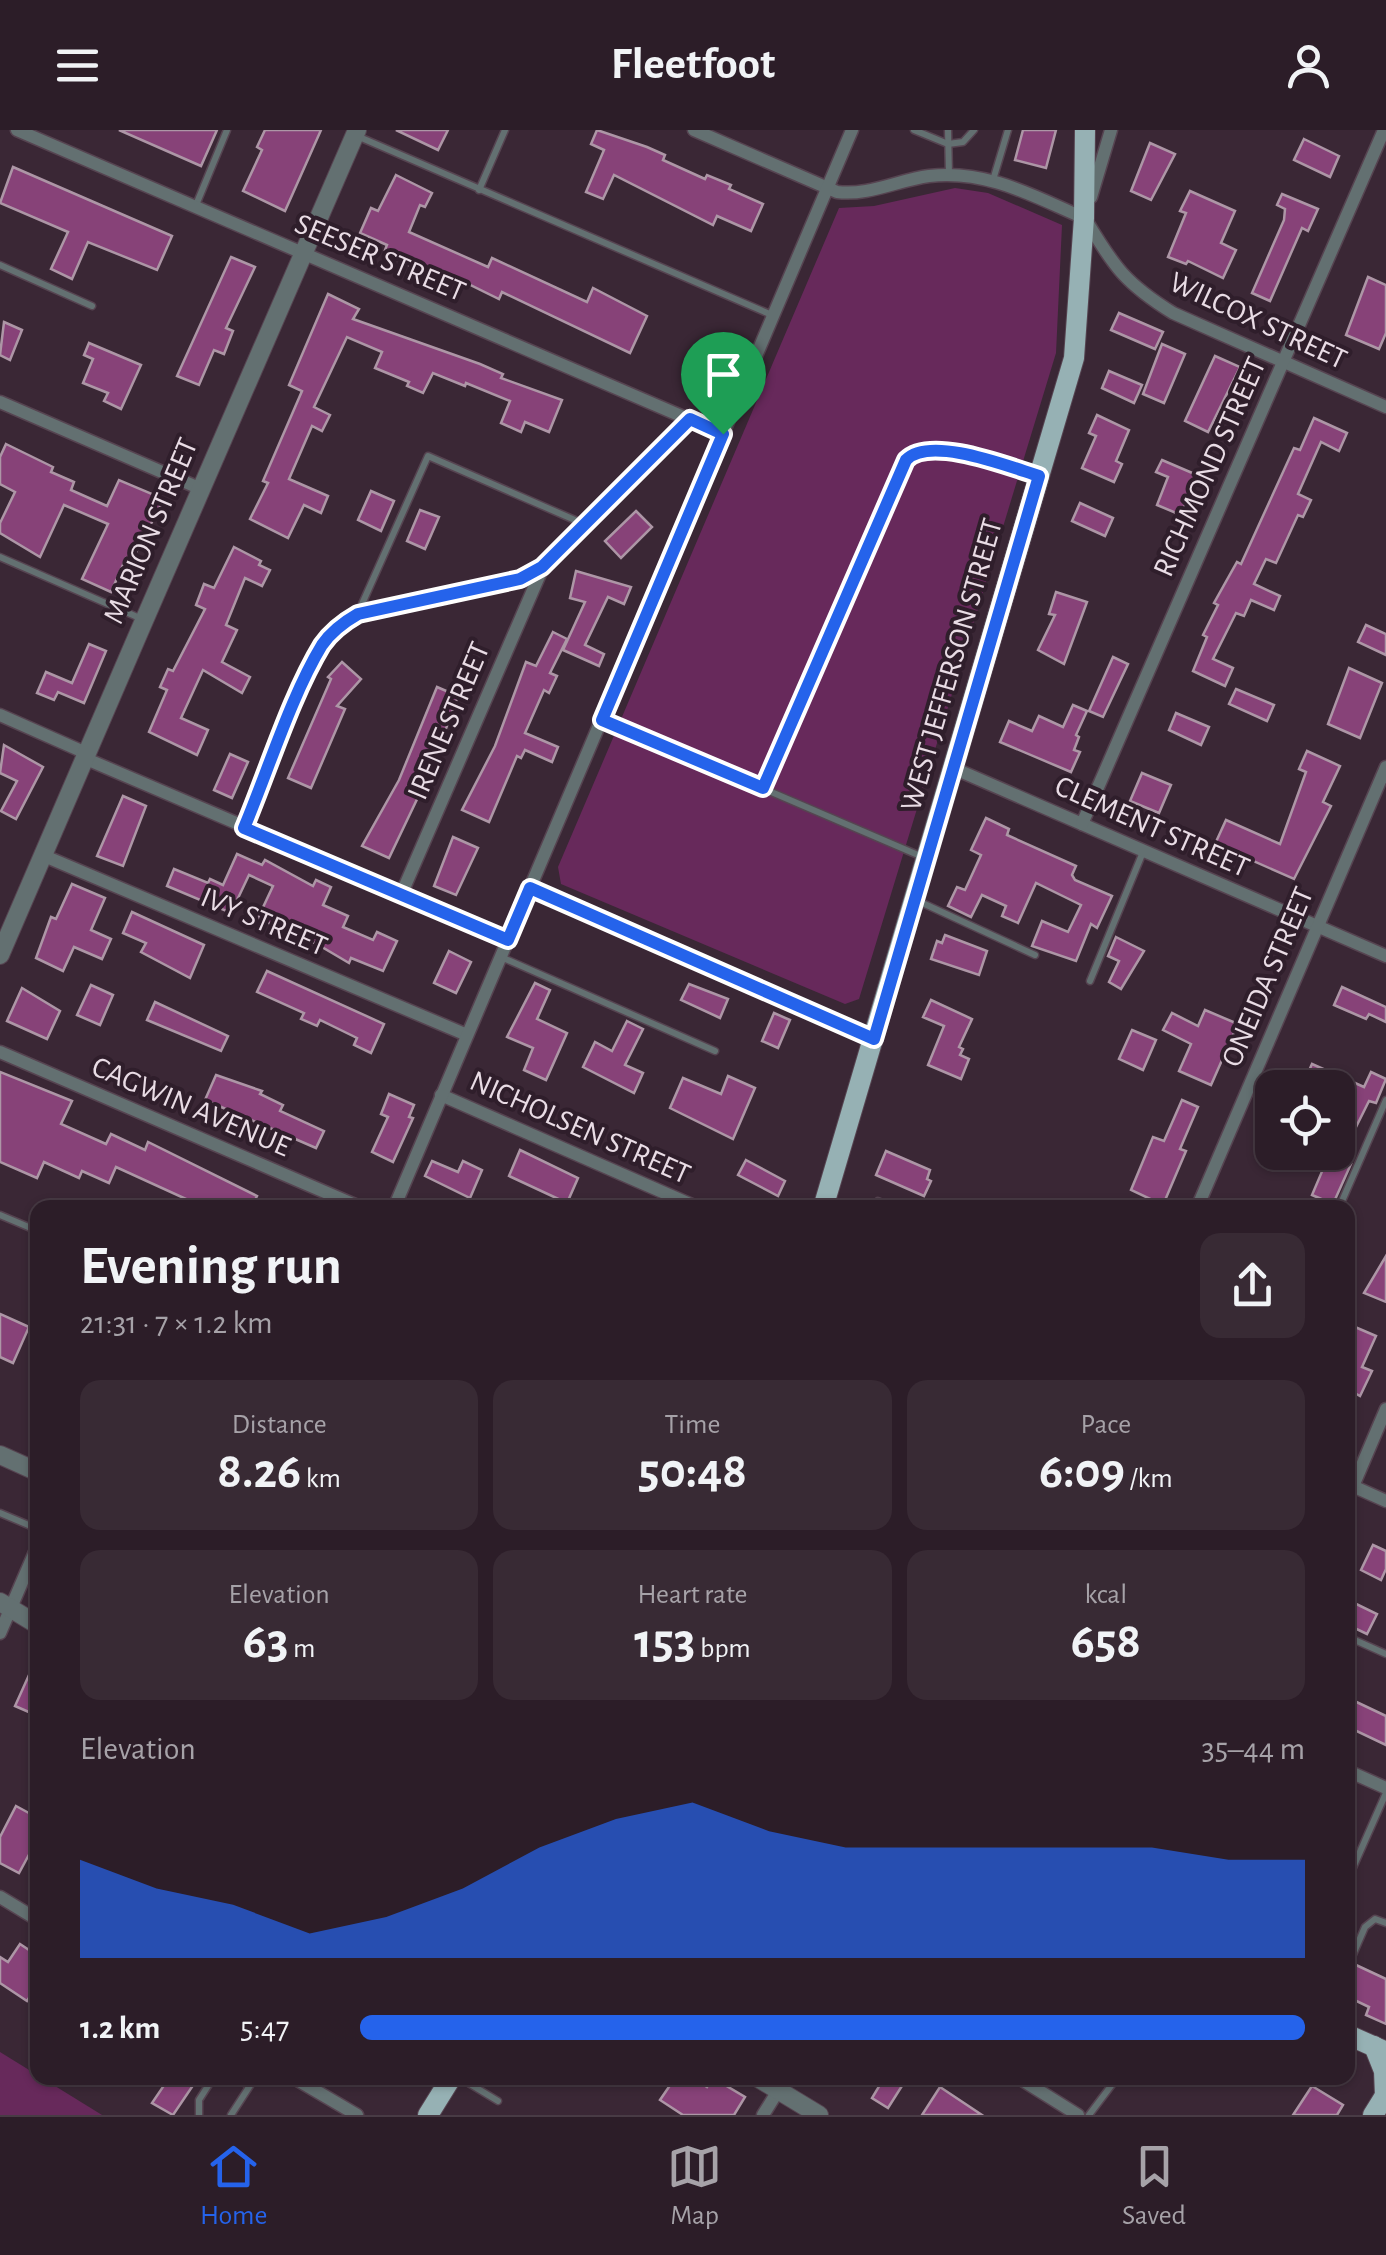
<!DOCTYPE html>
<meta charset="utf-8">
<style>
:root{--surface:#2c1d28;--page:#382a34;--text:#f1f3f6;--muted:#a6a2a8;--line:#483b45;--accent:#2563eb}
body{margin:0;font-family:"Alegreya Sans",sans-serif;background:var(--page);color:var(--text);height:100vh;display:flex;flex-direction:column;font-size:38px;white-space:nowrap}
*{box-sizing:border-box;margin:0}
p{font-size:32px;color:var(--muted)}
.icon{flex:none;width:55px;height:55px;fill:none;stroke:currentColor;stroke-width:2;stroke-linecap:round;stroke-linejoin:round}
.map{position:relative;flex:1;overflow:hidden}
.details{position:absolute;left:30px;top:1070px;width:1325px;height:885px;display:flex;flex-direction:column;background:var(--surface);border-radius:20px;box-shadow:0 2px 8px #0004,0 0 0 2px var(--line)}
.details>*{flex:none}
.fabs{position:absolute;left:1255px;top:940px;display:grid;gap:20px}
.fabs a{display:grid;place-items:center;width:100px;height:100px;border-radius:20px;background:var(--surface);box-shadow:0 2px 8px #0004,0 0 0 2px var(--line);font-size:50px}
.pin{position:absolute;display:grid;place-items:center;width:85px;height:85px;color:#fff;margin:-102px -42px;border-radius:50% 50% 50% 0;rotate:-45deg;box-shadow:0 0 10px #0007}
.pin .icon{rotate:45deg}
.round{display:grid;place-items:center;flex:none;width:105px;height:105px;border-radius:20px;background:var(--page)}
.summary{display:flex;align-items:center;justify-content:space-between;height:170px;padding:0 50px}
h1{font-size:55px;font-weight:600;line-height:75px}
.figures{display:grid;grid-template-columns:repeat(3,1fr);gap:15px;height:170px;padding:10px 50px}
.figures div{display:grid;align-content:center;border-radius:20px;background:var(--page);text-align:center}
.figures b{font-size:50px;font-weight:600}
.figures small{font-size:28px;font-weight:400}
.figures p{font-size:28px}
.chart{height:280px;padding:20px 50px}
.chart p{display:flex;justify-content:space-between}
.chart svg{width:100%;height:180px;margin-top:10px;fill:var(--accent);opacity:.7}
ul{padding:0 50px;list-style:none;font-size:32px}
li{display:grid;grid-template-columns:160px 120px 1fr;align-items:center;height:75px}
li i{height:25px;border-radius:12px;background:var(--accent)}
header{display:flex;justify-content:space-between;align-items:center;height:130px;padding:0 50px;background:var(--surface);font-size:45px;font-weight:600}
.dock{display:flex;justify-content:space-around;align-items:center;height:140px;border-top:2px solid var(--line);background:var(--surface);font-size:28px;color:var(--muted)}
.dock a{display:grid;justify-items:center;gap:5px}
.dock .selected{color:var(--accent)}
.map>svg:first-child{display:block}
.green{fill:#67295b}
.building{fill:#874278;stroke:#ad96a6;stroke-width:2.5}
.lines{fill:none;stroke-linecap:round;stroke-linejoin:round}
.service-casing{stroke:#564451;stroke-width:9}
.minor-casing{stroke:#564451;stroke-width:15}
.tertiary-casing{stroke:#564451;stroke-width:20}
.primary-casing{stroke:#564451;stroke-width:22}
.service{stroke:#637071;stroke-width:6}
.minor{stroke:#637071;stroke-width:12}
.tertiary{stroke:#637071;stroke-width:18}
.primary{stroke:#96b1b4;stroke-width:20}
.route-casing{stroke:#fff;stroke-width:20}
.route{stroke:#2563eb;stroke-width:12}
.labels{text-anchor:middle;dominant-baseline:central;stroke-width:8;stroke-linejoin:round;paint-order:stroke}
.street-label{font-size:30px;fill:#e9dce5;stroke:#2f1e2b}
</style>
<header><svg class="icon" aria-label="menu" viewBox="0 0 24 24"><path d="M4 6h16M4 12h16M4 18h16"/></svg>Fleetfoot<svg class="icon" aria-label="person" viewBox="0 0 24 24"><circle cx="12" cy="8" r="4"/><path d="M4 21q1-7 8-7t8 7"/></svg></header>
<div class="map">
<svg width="1386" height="1985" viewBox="0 0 1386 1985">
<rect width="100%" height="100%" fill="#3a2735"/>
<g class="green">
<path d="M955,58l33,5 74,32 -6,128 -197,646 -14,5 -284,-120 -3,-17 281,-659 35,-2z"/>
<path d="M0,1922l102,63h-102z"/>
</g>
<g class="building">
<path d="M119,0h98l-16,36z"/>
<path d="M265,0h56l-36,81 -42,-20 19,-41 -5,-3z"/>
<path d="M396,0h52l-10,20z"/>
<path d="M597,0l50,17 18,8 -2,5 42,19 2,-4 24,10 -2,4 34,15 -12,27 -34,-15 -4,9 -99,-50 -11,24 -17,-7 18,-42 -13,-6z"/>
<path d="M1023,0h33l-10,38 -31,-8z"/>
<path d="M1304,9l35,17 -9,21 -36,-17z"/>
<path d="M1150,13l25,11 -24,46 -20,-9z"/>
<path d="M13,37l159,69 -15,34 -69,-28 -16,37 -21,-10 17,-37 -68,-29z"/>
<path d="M396,45l36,18 -7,14 -5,-2 -11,27 79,35 4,-9 95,44 6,-14 54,28 -17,37 -128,-61 -3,7 -49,-24 -2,6 -24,-8 -16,-8 2,-5 -25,-10 2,-5 -27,-12 11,-25 7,3z"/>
<path d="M1190,61l45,20 -14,32 15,7 -13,28 -35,-17 -2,3 -18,-7 18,-44 -6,-2z"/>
<path d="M1282,64l36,15 -10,22 -6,-3 -32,73 -18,-8 32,-73 1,-11 -8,-4z"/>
<path d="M231,127l24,10 -29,61 7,3 -9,23 -10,-4 -15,35 -22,-9z"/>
<path d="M1368,147l18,8v48l-7,16 -33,-14z"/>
<path d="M328,164l31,15 -6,10 127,45 23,10 -2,4 61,22 -13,32 -24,-10 -4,10 -20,-9 9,-22 -44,-18 -1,3 -32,-13 -10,20 -16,-7 2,-4 -34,-14 7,-16 -35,-15 -33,70 16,8 -8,16 -10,-5 -23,53 39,17 -7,17 -17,-8 -16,33 -38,-19 18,-36 -5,-2 39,-90 -13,-6z"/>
<path d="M1119,183l44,19 -8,17 -44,-19z"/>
<path d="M4,192l18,8 -12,30 -10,-5z"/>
<path d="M89,213l52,22 -20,44 -17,-8 4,-8 -25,-10 10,-24 -9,-4z"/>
<path d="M1162,214l23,10 -21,49 -21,-9z"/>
<path d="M1215,226l25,11 -32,65 -23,-11z"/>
<path d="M1109,241l33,14 -8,18 -32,-15z"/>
<path d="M1097,285l32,15 -13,31 6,3 -8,18 -32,-14 14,-32 -7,-3z"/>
<path d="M1314,288l33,15 -8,18 -18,-9 -23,52 13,6 -8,17 -5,-2 -22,48 -10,-4 -12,25 26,12 -6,14 -23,-10 -7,16 -8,-3 -23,46 20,9 -8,18 -32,-15 14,-34 -4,-2 15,-30 -4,-2 23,-41 4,2 53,-116 6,2z"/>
<path d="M6,314l47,23 -2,5 23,10 -3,8 36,16 12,-26 45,19 -32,61 -6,-2 -15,34 -29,-13 26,-55 -44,-19 -24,52 -40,-24v-10l15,-31 -15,-8v-27z"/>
<path d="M1162,330l35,15 -16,40 -24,-10 11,-28 -12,-5z"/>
<path d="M371,361l23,10 -13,30 -23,-11z"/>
<path d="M1080,373l33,15 -8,18 -33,-15z"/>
<path d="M420,380l19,7 -14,32 -18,-8z"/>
<path d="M636,381l16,16 -31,31 -16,-17z"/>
<path d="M234,417l27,14 -2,4 11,5 -8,16 -17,-8 -19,47 11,5 -15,32 28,15 -8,16 -39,-23 -22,48 27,12 -11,25 -48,-23 18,-42 -7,-3 8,-18 5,2 32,-62 -9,-4 8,-21 10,4z"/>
<path d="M576,441l55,16 -7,17 -16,-7 -23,48 19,9 -5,12 -36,-16 22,-48 -15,-4z"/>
<path d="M1056,462l31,10 -23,62 -26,-14 17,-35 -6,-1z"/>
<path d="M1366,495l20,9v21l-28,-13z"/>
<path d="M553,502l14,7 -17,34 7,3 -8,17 -5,-3 -19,43 33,14 -6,15 -27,-12 -4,8 -4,-2 -28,66 -27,-12 33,-64 31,-84 10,4z"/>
<path d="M89,514l17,7 -22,52 -26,-11 -4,8 -17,-7 9,-21 26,11z"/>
<path d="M1113,527l15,7 -25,53 -14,-6z"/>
<path d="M342,532l19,17 -24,27 8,3 -34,79 -23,-10 43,-99 -3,-2z"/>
<path d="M1349,538l33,15 -22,55 -32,-14z"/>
<path d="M437,557l21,9 -28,76 -41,86 -27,-12 37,-66z"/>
<path d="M1236,559l38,16 -7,16 -38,-17z"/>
<path d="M1073,575l14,6 -11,24 3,2 -5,13 6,2 -9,20 -71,-30 9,-21 23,10 7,-15 24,11z"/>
<path d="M1176,583l33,14 -8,18 -32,-15z"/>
<path d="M4,615l39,22 -27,52 -15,-8 16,-30 -17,-8z"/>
<path d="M1307,621l33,15 -17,36 8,4 -37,73 -79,-35 11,-24 54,24 26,-72 -7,-3z"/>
<path d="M230,624l18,8 -16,36 -18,-8z"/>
<path d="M1142,643l29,12 -12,28 -29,-12z"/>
<path d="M123,666l23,10 -23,60 -26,-10z"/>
<path d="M986,688l23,11 -2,6 69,31 -4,9 3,5 37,16 -15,32 -6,-4 -15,37 -44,-15 10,-25 26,11 13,-27 -45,-22 -18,40 -16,-7 4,-10 -24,-11 -11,22 -23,-11 9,-19 8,3 16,-35 -10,-5z"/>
<path d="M453,707l25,11 -22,47 -22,-9z"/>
<path d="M237,724l25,11 3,-5 48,26 3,-6 15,7 -8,18 25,11 -5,11 30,13 4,-8 20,9 -14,30 -32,-13 -2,5 -34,-20 -31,-8 2,-4 -28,-13 15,-32 -24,-11 -18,38 -64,-27 7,-17 34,14 2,-4 13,6z"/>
<path d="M72,754l33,14 -14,32 20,9 -9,20 -28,-12 -11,24 -27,-13 15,-41 5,2z"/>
<path d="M132,782l72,33 -14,33 -49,-26 5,-9 -23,-10z"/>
<path d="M945,805l42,16 -8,24 -48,-16 6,-18 5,2z"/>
<path d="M1116,807l28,14 -23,38 -12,-7 10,-21 -11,-5z"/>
<path d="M449,821l22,11 -15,31 -22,-10z"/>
<path d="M267,841l117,53 -13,29 -17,-8 3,-7 -37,-18 -3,6 -16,-7 3,-6 -47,-21z"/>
<path d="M535,853l15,7 -13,29 30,14 -21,47 -22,-10 9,-22 -26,-11z"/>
<path d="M689,854l39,15 -8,19 -39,-18z"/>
<path d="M91,855l22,10 -13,30 -23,-10z"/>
<path d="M1342,857l44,20v15l-17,-8 -3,5 -32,-14z"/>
<path d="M22,858l38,23 -13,28 -40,-18z"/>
<path d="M931,870l41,19 -13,28 4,2 -3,6 9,4 -8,20 -33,-14 16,-39 -21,-9z"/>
<path d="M155,872l73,34 -7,15 -74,-31z"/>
<path d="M1205,880l33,14 -27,61 -32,-14 12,-27 -28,-14 9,-17 26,13z"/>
<path d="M774,883l16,7 -12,28 -16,-7z"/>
<path d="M627,891l16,8 -18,36 18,8 -9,20 -51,-26 12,-25 17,9z"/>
<path d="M1132,900l24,10 -13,30 -24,-11z"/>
<path d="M1312,934l52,23 7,-15 15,7 -10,24 -7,-2 -14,28 -17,-9v-32h-21l-13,-6z"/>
<path d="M0,942l72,29 -11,23 45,20 5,-10 34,16 3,-8 109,54 -6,12h-55l1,-4 -81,-37 -7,16 -27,-12 -3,7 -35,-16 -7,16 -37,-16z"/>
<path d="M216,945l46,16 -2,3 23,11 -3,6 44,20 -8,17 -111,-48z"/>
<path d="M728,946l27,12 -22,51 -63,-31 13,-30 38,16z"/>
<path d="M389,964l25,11 -5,12 4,1 -20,44 -21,-10 16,-35 -7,-3z"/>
<path d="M1182,970l16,7 -18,42 6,2 -23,54 -32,-15 22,-53 11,4z"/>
<path d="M520,1020l58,28 -11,25 -58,-27z"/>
<path d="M886,1021l44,19 -3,9 4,2 -7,15 -48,-21z"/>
<path d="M1329,1025l22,9 -18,40 -21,-9z"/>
<path d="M746,1030l39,21 -7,15 -40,-21z"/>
<path d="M432,1031l26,11 5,-11 19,9 -12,28 -45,-22z"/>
<path d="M1386,1126v46l-22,-9z"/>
<path d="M0,1184l29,13 -16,36 -13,-6z"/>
<path d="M1348,1194l28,12 -14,31 10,4 -12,25 -9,-5 -3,8z"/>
<path d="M1373,1415l13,6v18l-5,11 -20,-10z"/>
<path d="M1348,1470l29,14 -10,20 -19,-9z"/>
<path d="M38,1525v61l-23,-10z"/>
<path d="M1348,1568l38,18v29l-38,-18z"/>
<path d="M16,1676l22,12v20l-19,35 -19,-10v-26z"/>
<path d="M20,1814l18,12v28l-11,17 -27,-18v-26l8,5z"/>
<path d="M1356,1835l30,14v45l-20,-9 3,-8 -21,-10v-23z"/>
<path d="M169,1948h29l-25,37 -21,-12z"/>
<path d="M675,1948h18l14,9 6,-9 32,19 -11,18h-51l-23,-15z"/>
<path d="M884,1948h23l-19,30 -16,-10z"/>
<path d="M1312,1956l31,19 -6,10h-44z"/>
<path d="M940,1957l42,28h-60z"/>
</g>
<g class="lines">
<defs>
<g id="service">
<path d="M914,0l34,14 15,-2 11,-12"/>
<path d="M948,0l1,44"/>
<path d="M357,6l415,179"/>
<path d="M993,50l15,-50"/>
<path d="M479,60l26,-60"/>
<path d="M196,75l31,-75"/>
<path d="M0,135l92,41"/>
<path d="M0,427l142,62"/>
<path d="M358,483l70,-157 156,68"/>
<path d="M601,589l324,139"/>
<path d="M763,658l143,-328c25,-25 98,5 127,14"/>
<path d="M918,771l117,54"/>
<path d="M501,827l214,94"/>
<path d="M1090,851l53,-129"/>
<path d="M878,1071l16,7"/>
<path d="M1339,1078l47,-108"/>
<path d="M0,1085l38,16"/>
<path d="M0,1383l38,16"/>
<path d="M1348,1507l38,17"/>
<path d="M1348,1749l38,-86"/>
<path d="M1348,1836l17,-39 10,-8 11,4"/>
<path d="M236,1948l13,8"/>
<path d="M460,1948l38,23"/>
<path d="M199,1985v-15l14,-22"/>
<path d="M231,1985l24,-37"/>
<path d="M1089,1985l28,-37"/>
</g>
<g id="minor">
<path d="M17,0l706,304"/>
<path d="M694,0l143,62c32,4 61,-12 92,-16 57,-7 104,20 155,42"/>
<path d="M1091,67l20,-67"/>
<path d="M1086,90c28,47 40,64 87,93l213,94"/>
<path d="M0,272l199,86"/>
<path d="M0,585l86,38"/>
<path d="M84,628l424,181"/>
<path d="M953,638l433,188"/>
<path d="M1082,694l302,-694"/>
<path d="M244,697c24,-56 47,-132 78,-182 9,-14 22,-23 36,-31l162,-35 23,-12 147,-148"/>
<path d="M42,725l425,180"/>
<path d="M530,758l344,151"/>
<path d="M401,765l142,-328"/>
<path d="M0,922l362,156"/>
<path d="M441,965l258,113"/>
<path d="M394,1078l458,-1078"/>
<path d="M1197,1078l189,-441"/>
<path d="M1348,1354l38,17"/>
<path d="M1348,1368l38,-89"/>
<path d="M0,1503l38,-88"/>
<path d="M1348,1641l38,17"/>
<path d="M0,1767l38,23"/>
<path d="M294,1948l63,37"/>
<path d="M1019,1948l59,37"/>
<path d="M763,1985l23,-37"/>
</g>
<g id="tertiary">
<path d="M0,825c117,-276 239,-549 357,-825"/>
<path d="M0,1325l38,17"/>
<path d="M0,1472l38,23"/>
<path d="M758,1948l61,37"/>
</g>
<g id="primary">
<path d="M823,1078l251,-850 10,-140 1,-88"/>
<path d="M1348,1905l34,15"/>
<path d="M1374,1916l10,25 1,25"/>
<path d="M428,1985l23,-37"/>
<path d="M1373,1985l13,-21"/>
</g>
</defs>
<use href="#service" class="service-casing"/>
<use href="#minor" class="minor-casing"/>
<use href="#tertiary" class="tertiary-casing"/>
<use href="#primary" class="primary-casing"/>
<use href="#service" class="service"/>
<use href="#minor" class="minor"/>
<use href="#tertiary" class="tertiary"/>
<use href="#primary" class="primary"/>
</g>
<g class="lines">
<defs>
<path id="route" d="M690,289l33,15 -121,286 161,68 143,-328c24,-25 104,7 133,16l-165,563 -344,-151 -22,52 -264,-112c24,-57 47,-132 78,-183 9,-13 22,-23 36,-31l162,-35 22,-12z"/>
</defs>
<use href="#route" class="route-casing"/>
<use href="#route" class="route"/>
</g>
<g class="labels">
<g class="street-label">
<text transform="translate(380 128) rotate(23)">SEESER STREET</text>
<text transform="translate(1258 191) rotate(25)">WILCOX STREET</text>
<text transform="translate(1210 337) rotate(-66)">RICHMOND STREET</text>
<text transform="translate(151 401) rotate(-67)">MARION STREET</text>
<text transform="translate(952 535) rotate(-74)">WEST JEFFERSON STREET</text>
<text transform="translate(449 591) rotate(-67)">IRENE STREET</text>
<text transform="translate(1152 697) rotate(24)">CLEMENT STREET</text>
<text transform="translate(264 792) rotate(23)">IVY STREET</text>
<text transform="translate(1268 847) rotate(-67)">ONEIDA STREET</text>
<text transform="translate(191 977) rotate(23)">CAGWIN AVENUE</text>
<text transform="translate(580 998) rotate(24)">NICHOLSEN STREET</text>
</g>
</g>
</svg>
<div class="fabs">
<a><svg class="icon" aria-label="locate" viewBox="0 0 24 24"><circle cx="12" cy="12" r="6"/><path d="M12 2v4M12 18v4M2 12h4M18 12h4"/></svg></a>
</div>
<div class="pin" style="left:723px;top:304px;background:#1e9e55"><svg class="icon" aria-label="arrive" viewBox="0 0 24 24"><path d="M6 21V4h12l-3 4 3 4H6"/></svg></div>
<section class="details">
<div class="summary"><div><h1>Evening run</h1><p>21:31 · 7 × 1.2 km</p></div><a class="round"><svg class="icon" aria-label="share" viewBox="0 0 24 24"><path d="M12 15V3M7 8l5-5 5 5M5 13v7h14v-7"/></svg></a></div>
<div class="figures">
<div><p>Distance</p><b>8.26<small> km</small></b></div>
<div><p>Time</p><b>50:48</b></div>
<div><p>Pace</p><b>6:09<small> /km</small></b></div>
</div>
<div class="figures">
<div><p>Elevation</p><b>63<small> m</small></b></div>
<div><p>Heart rate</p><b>153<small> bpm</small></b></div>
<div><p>kcal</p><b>658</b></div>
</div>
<div class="chart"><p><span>Elevation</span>35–44 m</p>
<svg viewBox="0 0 160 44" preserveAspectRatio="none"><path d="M0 44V20L10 27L20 31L30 38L40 34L50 27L60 17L70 10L80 6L90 13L100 17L110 17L120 17L130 17L140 17L150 20L160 20V44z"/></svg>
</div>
<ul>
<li><b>1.2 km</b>5:47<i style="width:100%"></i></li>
</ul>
</section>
</div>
<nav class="dock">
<a class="selected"><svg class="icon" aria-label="home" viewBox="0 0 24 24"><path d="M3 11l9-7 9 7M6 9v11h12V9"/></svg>Home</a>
<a><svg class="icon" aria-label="map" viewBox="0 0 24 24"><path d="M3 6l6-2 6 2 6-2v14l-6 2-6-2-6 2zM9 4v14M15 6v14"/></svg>Map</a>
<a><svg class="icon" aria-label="saved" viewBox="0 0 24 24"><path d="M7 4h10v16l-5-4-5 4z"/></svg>Saved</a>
</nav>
